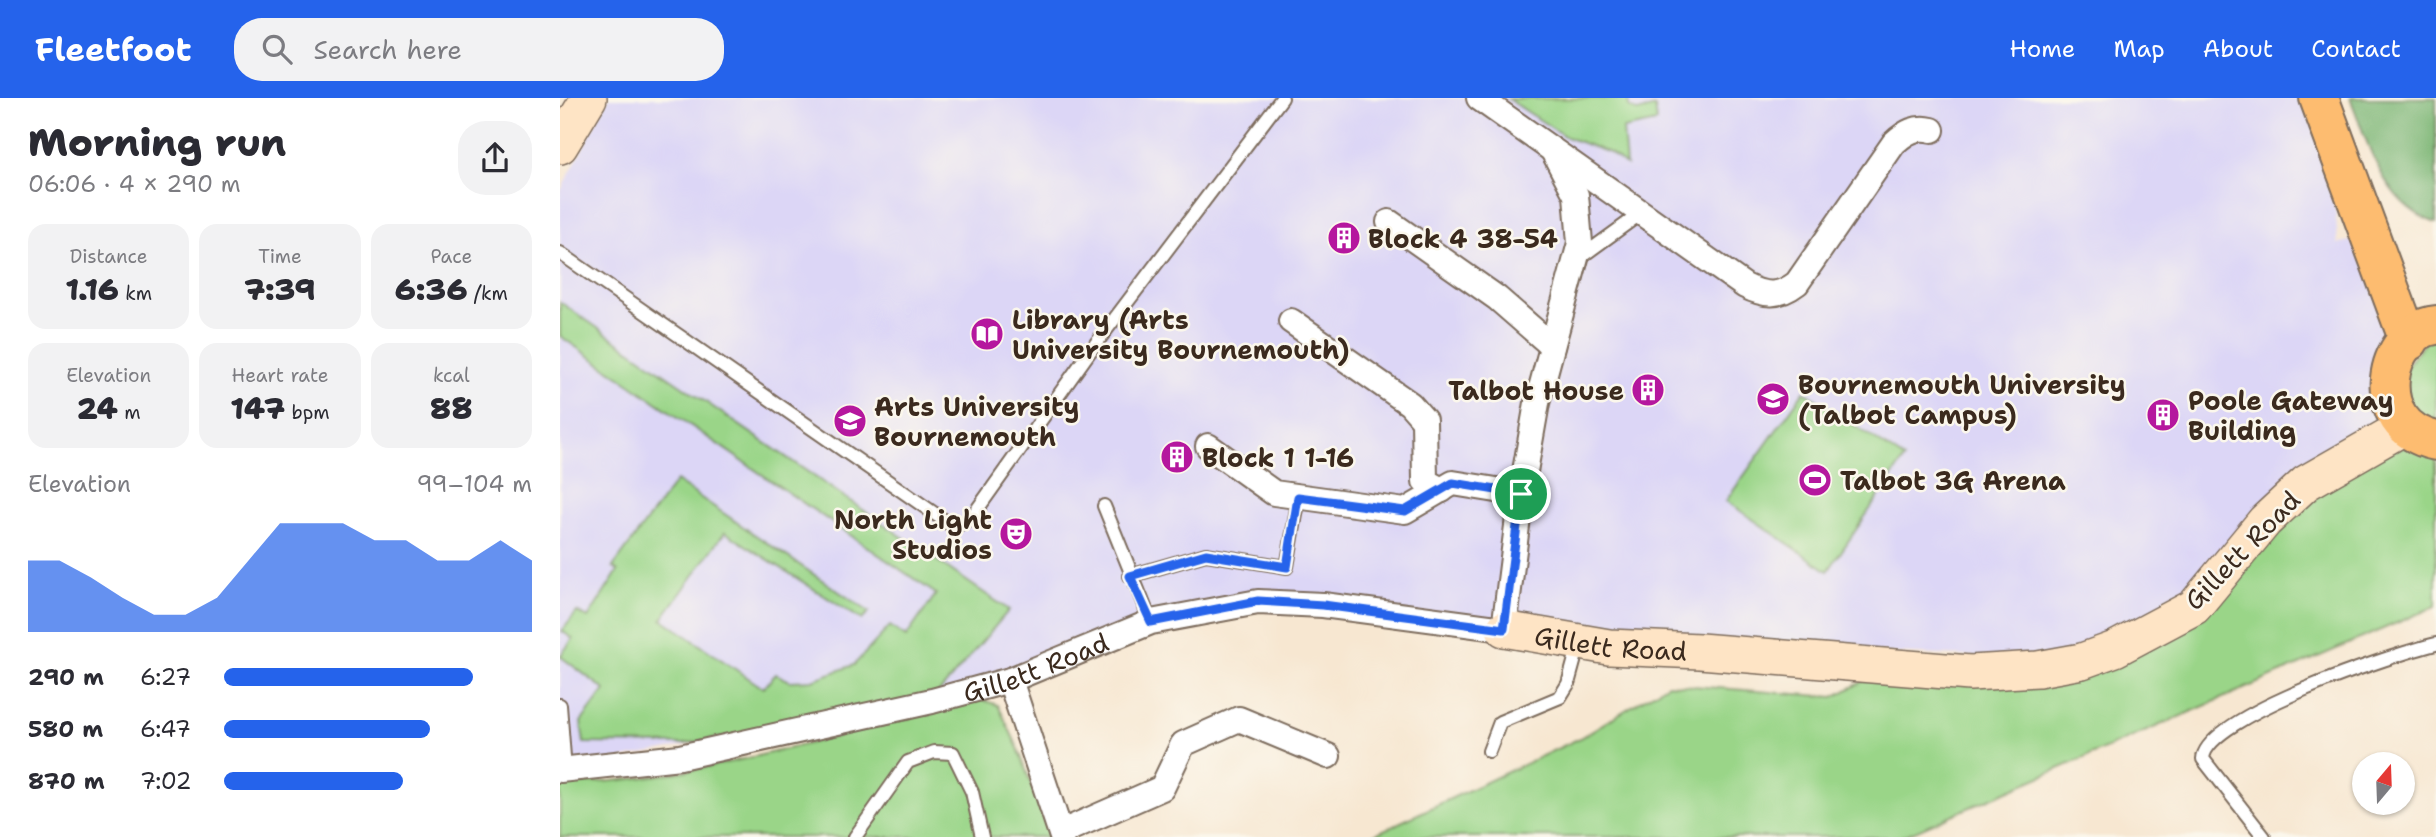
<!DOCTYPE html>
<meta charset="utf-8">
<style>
:root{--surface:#fff;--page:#f2f2f3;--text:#2b2b33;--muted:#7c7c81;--accent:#2563eb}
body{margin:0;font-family:"Shantell Sans",sans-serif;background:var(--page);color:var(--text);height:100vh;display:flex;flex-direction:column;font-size:26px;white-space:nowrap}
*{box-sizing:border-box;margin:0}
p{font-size:23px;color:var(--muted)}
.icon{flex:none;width:38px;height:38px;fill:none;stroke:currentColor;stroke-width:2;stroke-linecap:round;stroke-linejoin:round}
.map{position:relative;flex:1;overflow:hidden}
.details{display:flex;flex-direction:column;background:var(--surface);width:560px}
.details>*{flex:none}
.needle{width:46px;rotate:19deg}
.buttons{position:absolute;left:1792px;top:654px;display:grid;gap:14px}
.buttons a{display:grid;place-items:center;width:63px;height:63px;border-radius:50%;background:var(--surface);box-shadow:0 2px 5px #0004;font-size:35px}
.pin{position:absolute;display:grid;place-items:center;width:60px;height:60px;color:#fff;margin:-30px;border:4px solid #fff;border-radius:50%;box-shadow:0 2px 7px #0007}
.round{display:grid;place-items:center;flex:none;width:74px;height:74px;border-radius:28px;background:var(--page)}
.summary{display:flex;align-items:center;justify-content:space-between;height:119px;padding:0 28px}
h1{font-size:38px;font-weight:800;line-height:52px}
.metrics{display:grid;grid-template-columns:repeat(3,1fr);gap:10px;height:119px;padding:7px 28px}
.metrics div{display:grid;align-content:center;border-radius:18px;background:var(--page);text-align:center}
.metrics b{font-size:30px;font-weight:800}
.metrics small{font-size:19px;font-weight:400}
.metrics p{font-size:19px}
.chart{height:196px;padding:14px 28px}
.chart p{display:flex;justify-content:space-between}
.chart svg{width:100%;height:126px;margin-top:7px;fill:var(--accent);opacity:.7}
ul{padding:0 28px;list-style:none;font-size:23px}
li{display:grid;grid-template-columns:112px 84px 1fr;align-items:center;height:52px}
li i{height:18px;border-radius:9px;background:var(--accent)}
header{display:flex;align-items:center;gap:42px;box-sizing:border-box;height:98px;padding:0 35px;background:var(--accent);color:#fff}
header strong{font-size:33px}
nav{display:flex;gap:38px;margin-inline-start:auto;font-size:24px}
.search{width:490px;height:63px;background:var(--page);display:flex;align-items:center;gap:18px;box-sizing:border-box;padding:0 24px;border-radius:28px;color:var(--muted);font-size:26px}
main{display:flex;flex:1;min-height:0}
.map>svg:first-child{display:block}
.built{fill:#dcd6f6}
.green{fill:#9ad588;stroke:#6a8053;stroke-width:2}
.forest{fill:#7bb674;stroke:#5b7049;stroke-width:2}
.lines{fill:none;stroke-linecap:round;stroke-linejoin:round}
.lane-casing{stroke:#7d6c5d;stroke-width:16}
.street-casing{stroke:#7d6c5d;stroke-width:28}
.secondary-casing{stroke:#7d6c5d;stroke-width:38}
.primary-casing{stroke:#7d6c5d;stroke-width:42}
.lane{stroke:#fff;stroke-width:12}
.street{stroke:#fff;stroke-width:24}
.secondary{stroke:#fee4c5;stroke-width:35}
.primary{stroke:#fdbc6f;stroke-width:38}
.route-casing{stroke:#fff;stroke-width:14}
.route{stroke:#2563eb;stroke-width:9}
.labels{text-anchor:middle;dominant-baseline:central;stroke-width:5;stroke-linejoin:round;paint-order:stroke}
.poi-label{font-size:26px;font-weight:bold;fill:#3b2a1e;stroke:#fbf7ec;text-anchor:start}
.street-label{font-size:26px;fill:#3b2a1e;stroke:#fbf7ec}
</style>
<header>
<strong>Fleetfoot</strong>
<div class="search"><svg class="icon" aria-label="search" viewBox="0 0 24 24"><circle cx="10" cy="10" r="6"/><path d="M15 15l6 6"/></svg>Search here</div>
<nav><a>Home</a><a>Map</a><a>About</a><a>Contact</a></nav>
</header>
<main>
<section class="details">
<div class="summary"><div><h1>Morning run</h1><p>06:06 · 4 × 290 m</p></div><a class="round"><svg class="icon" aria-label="share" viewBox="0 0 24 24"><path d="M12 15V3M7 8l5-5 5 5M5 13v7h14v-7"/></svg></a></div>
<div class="metrics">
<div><p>Distance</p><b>1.16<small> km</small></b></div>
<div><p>Time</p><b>7:39</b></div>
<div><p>Pace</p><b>6:36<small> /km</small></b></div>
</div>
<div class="metrics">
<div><p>Elevation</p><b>24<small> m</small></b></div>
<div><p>Heart rate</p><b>147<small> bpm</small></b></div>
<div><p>kcal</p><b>88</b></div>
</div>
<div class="chart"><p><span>Elevation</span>99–104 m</p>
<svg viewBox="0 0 160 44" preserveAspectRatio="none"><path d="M0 44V19L10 19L20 25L30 32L40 38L50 38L60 32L70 19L80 6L90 6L100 6L110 12L120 12L130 19L140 19L150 12L160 19V44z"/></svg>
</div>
<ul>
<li><b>290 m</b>6:27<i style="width:81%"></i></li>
<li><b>580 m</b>6:47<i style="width:67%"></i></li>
<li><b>870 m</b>7:02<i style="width:58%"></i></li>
</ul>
</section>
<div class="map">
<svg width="1876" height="739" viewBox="0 0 1876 739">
<rect width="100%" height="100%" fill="#fbf7ec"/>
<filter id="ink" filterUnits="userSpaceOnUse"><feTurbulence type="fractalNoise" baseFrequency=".0143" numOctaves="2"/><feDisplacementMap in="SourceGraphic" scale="14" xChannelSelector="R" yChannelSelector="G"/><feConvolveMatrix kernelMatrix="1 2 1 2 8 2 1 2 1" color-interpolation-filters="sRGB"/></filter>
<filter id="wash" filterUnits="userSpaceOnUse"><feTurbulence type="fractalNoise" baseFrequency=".00686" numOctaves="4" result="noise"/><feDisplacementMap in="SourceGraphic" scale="28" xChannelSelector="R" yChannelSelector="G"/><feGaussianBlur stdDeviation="1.57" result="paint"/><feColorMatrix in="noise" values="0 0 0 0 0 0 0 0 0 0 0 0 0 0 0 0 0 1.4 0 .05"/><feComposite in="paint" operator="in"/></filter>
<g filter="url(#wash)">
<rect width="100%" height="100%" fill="#f7e7d1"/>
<path class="built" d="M49,0h1700l25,92 4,54 33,-9 16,41 6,131 -51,40 -148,160 -112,54 -502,-21 -357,-33 -213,73 -445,90 -5,-28v-550z"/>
<g class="green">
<path d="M1068,0l1,9 9,5 17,-5 2,15 -34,7 3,36 -16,-12 -44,-16 -58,-38z"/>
<path d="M0,204l449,308 -77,91 -248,43 -100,-1 -3,-21 24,-32 -45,-34 13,-17 -11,-8 15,-19 11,6 30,-47 -5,-4 63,-86 193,131 -7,8 -137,-88 -63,87 101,69 13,-14 14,7 22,-1 42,-15 36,-39 16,11 30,-43 -376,-258z"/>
<path d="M1876,227v116l-46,-50z"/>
<path d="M1244,293l100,68 -76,112 -102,-70z"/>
<path d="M1847,348l29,8v152l-535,231h-532l209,-98 90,-55 166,13 59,-32 145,4 156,-62 71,-86 112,-65z"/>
<path d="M423,602l15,5 20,43 32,89h-490v-53c137,-2 289,-54 423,-84z"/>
</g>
<path class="forest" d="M1790,0h86v125c-53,-18 -67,-78 -86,-125z"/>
</g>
<g filter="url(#ink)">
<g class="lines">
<defs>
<g id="lane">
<path d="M0,155l388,270c13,3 18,2 26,-9l114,-160 194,-256"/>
<path d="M1018,161l62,-45"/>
<path d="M544,408l47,116"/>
<path d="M570,478l76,-22 81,13 12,-70"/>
<path d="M0,607l5,65"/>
<path d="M929,653l11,-29 60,-25 8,-13 11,-40"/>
<path d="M295,739l53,-75 26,-10 19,1 19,39 10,45"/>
<path d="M1704,739l-61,-78c2,-43 192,-105 233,-115"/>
</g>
<g id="street">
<path d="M919,0l266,188c20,10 34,11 52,-3l97,-140c12,-11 22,-17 38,-13"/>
<path d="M829,124l108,76 55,48"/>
<path d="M731,223l119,83 14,16 1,61 17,9"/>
<path d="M648,348l66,47 131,18 48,-28 68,11"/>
<path d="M450,582l52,157"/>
<path id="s1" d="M0,672l120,-13 252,-56 78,-21 141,-58 107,-20 65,3 181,24 17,-135 16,-91 43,-160 -4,-48 -23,-44"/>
<path d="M502,734l100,-44 21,-44 56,-25 89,37"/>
</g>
<g id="secondary">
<path d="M0,48l29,-48"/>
<path id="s2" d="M944,531l105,18 91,4 270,22 68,-4 44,-8 33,-12 79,-42 71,-86 41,-38 98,-56"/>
</g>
<g id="primary">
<path d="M1759,0l90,243"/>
<path d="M1876,227c-52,6 -71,101 0,116"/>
</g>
</defs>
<use href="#lane" class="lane-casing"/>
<use href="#street" class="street-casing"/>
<use href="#secondary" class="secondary-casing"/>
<use href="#primary" class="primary-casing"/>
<use href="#lane" class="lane"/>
<use href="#street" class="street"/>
<use href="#secondary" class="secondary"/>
<use href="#primary" class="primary"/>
</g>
</g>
<g class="lines" filter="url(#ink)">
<defs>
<path id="route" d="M893,385l68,11 -17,135 -181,-24 -65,-4 -107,21 -21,-46 76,-22 81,13 11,-70 107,14z"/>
</defs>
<use href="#route" class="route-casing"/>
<use href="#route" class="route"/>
</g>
<defs>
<symbol id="building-disc" viewBox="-11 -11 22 22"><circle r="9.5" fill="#b5179e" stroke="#fbf7ec"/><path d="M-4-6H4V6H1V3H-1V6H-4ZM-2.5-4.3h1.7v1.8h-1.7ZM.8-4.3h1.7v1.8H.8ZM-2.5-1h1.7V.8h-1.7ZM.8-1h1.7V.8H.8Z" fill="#fff"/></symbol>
<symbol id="library-disc" viewBox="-11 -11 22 22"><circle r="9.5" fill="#b5179e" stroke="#fbf7ec"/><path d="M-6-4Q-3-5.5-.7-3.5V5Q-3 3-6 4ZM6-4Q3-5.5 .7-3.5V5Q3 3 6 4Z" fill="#fff"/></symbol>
<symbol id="university-disc" viewBox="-11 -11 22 22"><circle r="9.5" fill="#b5179e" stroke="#fbf7ec"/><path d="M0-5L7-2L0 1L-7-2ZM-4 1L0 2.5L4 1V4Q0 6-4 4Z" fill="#fff"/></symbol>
<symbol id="stadium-disc" viewBox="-11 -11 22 22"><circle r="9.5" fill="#b5179e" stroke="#fbf7ec"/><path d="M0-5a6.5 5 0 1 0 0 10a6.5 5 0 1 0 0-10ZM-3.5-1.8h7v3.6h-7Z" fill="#fff"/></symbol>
<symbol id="theatre-disc" viewBox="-11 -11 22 22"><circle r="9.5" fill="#b5179e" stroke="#fbf7ec"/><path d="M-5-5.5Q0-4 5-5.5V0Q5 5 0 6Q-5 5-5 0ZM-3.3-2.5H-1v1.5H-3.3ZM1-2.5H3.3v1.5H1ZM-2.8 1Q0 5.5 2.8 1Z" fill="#fff"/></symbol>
</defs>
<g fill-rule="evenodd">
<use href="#building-disc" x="765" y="121" width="38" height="38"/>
<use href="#library-disc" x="408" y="217" width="38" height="38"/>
<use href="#building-disc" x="1069" y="273" width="38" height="38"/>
<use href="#university-disc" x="1194" y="282" width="38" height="38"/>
<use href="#building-disc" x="1584" y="298" width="38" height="38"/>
<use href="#university-disc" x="271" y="304" width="38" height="38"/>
<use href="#building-disc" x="598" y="340" width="38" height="38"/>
<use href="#stadium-disc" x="1236" y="363" width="38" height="38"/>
<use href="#theatre-disc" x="437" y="417" width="38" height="38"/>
</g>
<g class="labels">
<g class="poi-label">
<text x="808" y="140">Block 4 38-54</text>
<text x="452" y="221">Library (Arts<tspan x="452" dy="30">University Bournemouth)</tspan></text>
<text x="1238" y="286">Bournemouth University<tspan x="1238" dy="30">(Talbot Campus)</tspan></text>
<text x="1064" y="292" text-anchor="end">Talbot House</text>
<text x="1628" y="302">Poole Gateway<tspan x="1628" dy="30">Building</tspan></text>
<text x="314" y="308">Arts University<tspan x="314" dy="30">Bournemouth</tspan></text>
<text x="642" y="359">Block 1 1-16</text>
<text x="1280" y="382">Talbot 3G Arena</text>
<text x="432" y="421" text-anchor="end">North Light<tspan x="432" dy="30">Studios</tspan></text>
</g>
<g class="street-label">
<text transform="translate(1682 452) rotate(-46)">Gillett Road</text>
<text stroke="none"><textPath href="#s2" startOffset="108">Gillett Road</textPath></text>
<text stroke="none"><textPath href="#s1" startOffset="488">Gillett Road</textPath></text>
</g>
</g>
</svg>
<div class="buttons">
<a><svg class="needle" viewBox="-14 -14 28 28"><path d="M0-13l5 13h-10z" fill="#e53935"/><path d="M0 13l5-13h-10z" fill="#7c7c81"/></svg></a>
</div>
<div class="pin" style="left:961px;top:396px;background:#1e9e55"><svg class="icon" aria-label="arrive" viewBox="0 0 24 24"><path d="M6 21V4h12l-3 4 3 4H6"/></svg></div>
</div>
</main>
